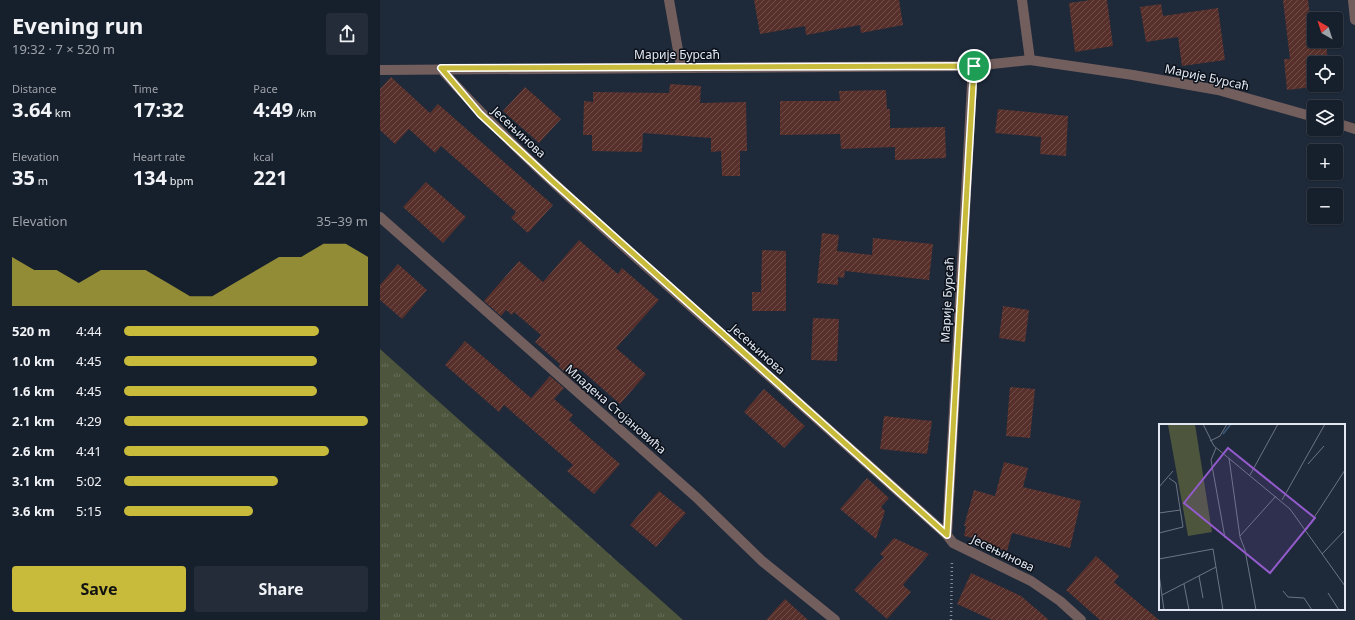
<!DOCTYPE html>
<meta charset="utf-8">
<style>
:root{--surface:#161f2c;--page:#232c38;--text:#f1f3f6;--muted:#9ea2a9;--line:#353d48;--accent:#c8bb3b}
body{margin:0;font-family:"Noto Sans",sans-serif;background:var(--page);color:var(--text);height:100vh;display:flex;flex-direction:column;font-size:15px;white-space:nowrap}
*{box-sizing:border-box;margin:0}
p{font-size:13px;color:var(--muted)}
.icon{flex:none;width:22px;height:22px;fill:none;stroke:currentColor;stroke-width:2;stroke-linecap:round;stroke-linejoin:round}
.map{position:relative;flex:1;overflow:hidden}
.sheet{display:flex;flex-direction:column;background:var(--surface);width:380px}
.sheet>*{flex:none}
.needle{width:26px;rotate:321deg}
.controls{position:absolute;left:927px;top:12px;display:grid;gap:8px}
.controls a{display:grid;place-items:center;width:36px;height:36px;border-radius:4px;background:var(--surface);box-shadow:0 1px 3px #0004,0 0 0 1px var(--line);font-size:20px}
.pin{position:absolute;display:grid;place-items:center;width:34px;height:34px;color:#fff;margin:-17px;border:2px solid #fff;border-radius:50%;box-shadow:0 1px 4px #0007}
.round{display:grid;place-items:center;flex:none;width:42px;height:42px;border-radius:4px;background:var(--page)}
.summary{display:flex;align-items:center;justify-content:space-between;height:68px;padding:0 12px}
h1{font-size:22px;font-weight:700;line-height:30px}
.metrics{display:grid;grid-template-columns:repeat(3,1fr);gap:6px;height:68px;padding:4px 12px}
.metrics div{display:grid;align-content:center}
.metrics b{font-size:20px;font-weight:700}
.metrics small{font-size:11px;font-weight:400}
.metrics p{font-size:11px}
.chart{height:112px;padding:8px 12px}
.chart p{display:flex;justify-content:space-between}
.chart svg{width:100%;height:72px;margin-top:4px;fill:var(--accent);opacity:.7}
.primary-button{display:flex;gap:8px;margin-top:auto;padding:8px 12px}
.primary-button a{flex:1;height:46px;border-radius:4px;background:var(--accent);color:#111;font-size:16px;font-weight:700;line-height:46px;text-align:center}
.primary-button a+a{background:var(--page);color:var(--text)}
ul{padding:0 12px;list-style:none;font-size:13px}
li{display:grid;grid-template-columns:64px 48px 1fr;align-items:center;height:30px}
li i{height:10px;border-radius:5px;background:var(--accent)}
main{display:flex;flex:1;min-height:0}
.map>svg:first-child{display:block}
.grass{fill:url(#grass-tufts)}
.building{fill:url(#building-hatch)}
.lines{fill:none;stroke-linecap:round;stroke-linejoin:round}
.path{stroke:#838c9a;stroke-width:2.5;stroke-dasharray:1 3;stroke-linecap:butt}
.minor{stroke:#725e5d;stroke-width:10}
.route-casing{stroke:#fff;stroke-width:8}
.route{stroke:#c8bb3b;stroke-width:5}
.labels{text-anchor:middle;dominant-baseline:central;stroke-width:3;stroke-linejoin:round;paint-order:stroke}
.street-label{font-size:12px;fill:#e1e8f4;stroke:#0c1119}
.inset-river{fill:none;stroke:#385370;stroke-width:2}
.inset-road{fill:none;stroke:#6c7584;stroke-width:1}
.view{fill:#945bcc;fill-opacity:0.15;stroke:#945bcc;stroke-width:2}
.inset-edge{fill:none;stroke:#e1e8f4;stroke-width:2}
</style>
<main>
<section class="sheet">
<div class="summary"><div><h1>Evening run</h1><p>19:32 · 7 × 520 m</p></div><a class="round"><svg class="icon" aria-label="share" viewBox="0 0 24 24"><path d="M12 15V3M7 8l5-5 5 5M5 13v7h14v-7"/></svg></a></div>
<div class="metrics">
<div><p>Distance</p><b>3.64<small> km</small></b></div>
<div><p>Time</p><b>17:32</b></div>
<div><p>Pace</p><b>4:49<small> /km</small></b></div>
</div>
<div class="metrics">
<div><p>Elevation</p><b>35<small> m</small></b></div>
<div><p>Heart rate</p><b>134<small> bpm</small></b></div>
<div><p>kcal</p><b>221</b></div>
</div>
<div class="chart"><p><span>Elevation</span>35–39 m</p>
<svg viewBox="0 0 160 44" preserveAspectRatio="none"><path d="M0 44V14L10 22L20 22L30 30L40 22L50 22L60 22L70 30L80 38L90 38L100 30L110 22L120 14L130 14L140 6L150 6L160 14V44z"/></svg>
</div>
<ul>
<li><b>520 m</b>4:44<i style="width:80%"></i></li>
<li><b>1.0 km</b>4:45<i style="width:79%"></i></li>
<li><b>1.6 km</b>4:45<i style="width:79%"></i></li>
<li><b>2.1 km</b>4:29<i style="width:100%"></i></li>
<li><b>2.6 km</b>4:41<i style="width:84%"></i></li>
<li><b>3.1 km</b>5:02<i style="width:63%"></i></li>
<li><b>3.6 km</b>5:15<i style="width:53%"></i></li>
</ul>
<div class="primary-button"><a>Save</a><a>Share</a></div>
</section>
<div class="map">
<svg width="975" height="620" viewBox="0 0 975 620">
<defs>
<pattern id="grass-tufts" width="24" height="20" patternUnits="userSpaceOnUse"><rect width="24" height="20" fill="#4d553d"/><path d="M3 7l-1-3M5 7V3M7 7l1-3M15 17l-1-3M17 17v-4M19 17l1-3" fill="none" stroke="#666d5a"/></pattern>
<pattern id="building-hatch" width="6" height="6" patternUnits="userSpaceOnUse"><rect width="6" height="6" fill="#57302b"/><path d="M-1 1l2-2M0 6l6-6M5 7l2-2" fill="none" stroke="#6f4e4a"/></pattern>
</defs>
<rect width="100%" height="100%" fill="#1e293a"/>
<path class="grass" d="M0,349l303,271h-303z"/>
<g class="building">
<path d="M374,0h145l4,25 -42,8 -1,-8 -54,10 -1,-9 -45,8z"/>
<path d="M711,0h16l6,46 -38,6 -6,-49z"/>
<path d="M903,0h25l3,26h3v15h12l2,22h-14v22h16l-43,5 -3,-31h6z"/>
<path d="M781,4l2,12 55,-8 7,52 -43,6 -4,-29 -32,5 -6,-35z"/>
<path d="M11,77l39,36 8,-9 115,101 -25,28 -17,-15 5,-6 -75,-66 -6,7 -26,-24 -14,15 -15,-14v-41z"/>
<path d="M290,84l31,2 -1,17 46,-1 1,49h-7v25h-18l-1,-25 -10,1v-14l-68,-5 -1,19 -50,-1v-16h-9l1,-34 9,1v-10l76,1z"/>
<path d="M145,87l36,32 -22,24 -36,-32z"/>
<path d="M506,90l1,19h3v19l55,-1 1,31 -51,2v-13l-54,2 -1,-15 -60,1v-34h60l-1,-10z"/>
<path d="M618,109l70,7 -2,40 -26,-2 1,-17 -46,-4z"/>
<path d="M46,182l40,35 -23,26 -40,-36z"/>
<path d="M442,233l17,2 -2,16 35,4 1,-17 60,6 -4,36 -84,-9 -1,7 -6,-1v8l-21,-2z"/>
<path d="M199,240l39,34 4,-6 37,32 -43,48 30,26 -26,30 -40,-35 -8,10 -13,-12 1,-3 -25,-22 6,-7 -27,-23 -2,3 -6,-5 -5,6 -17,-15 35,-40 24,21z"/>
<path d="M382,250l24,1v60h-34v-19h9z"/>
<path d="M18,264l29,26 -25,29 -22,-19v-15z"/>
<path d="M623,306l26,4 -4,32 -26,-4z"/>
<path d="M433,318l26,1 -2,42 -26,-1z"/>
<path d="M85,341l66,57 19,-22 14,12 -10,11 19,16 -4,5 51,44 -26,30 -27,-23 6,-6 -69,-60 -5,7 -54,-47z"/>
<path d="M630,387l25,2 -5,49 -24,-2z"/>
<path d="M384,389l41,37 -21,22 -40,-36z"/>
<path d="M504,416l48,5 -5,33 -47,-5z"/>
<path d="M624,462l24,6 -5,19 58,14 -11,47 -58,-15 -5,18 -23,-6 2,-4 -22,-5 2,-10h-2l10,-36 21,6z"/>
<path d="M487,478l22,20 -8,9 4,4 -9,28 -36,-30z"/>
<path d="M279,491l27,22 -30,34 -26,-22z"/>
<path d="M514,538l35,16 -26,31 8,7 -24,27 -33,-29 30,-33 -4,-3z"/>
<path d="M716,556l23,20 -5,6 45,38h-59l-34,-30z"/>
<path d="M591,573l50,23 28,24h-57l-35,-16z"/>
<path d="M405,599l23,21h-42z"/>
</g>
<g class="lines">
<path class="path" d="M571,620l1,-60"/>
<g class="minor">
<path d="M289,0l12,67"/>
<path d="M642,0l8,60"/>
<path d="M973,0l2,20"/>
<path d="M61,69c69,78 149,147 227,217 93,83 186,166 279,249l6,8 78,38 29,20 21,19"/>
<path d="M0,70l593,-4 57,-6 103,15 85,15 96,27"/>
<path d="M956,123l19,6"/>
<path d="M0,217l316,280 66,64 73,59"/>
<path d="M567,535l26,-469"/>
</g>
</g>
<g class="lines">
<defs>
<path id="route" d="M594,66l-27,469 -397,-356 -70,-65 -39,-46z"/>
</defs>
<use href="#route" class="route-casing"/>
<use href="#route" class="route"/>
</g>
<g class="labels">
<g class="street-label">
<text x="297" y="54">Марије Бурсаћ</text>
<text transform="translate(827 77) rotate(12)">Марије Бурсаћ</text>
<text transform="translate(139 132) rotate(43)">Јесењинова</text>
<text transform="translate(567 300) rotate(-87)">Марије Бурсаћ</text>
<text transform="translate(378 349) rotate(42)">Јесењинова</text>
<text transform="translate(236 409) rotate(41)">Младена Стојановића</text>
<text transform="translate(623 553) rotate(26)">Јесењинова</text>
</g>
</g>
<g transform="translate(779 424)">
<rect width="186" height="186" fill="#1e293a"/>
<path d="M36,0l17,108 -24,4 -20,-111z" fill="#4d553d"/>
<path class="inset-river" d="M64,10l8,-10"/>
<path class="inset-road" d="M44,0l11,22 76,63 55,77M51,17l10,-5 7,-12M57,24l-5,12 14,78M70,34l11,79 5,13 11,60M149,40l16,-18M91,51l28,-51M0,53v16M0,63l14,-16M123,76l43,-76M0,89l21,-3M147,106l39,-60M0,109l24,-6 -7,-44 -7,-5M81,112l36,-40M163,130l23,-24M0,135l54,-10 10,61M0,150l5,36M40,152l4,22M25,160l5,26M124,167l5,6 16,1 8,12M169,169l11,17M3,171l54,-28"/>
<path class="view" d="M69,24l87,70 -45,55 -86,-70z"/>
<rect width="186" height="186" class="inset-edge"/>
</g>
</svg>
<div class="controls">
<a><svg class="needle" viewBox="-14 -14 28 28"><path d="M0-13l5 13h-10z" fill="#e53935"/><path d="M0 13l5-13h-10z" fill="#9ea2a9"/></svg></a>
<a><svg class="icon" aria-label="locate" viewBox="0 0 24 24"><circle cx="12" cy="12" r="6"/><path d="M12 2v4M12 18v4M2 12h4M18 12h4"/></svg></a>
<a><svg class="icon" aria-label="layers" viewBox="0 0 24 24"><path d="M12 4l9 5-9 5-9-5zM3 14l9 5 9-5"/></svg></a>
<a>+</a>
<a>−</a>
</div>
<div class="pin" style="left:594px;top:66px;background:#1e9e55"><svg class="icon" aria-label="arrive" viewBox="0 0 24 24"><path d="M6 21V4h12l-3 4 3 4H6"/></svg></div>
</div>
</main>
